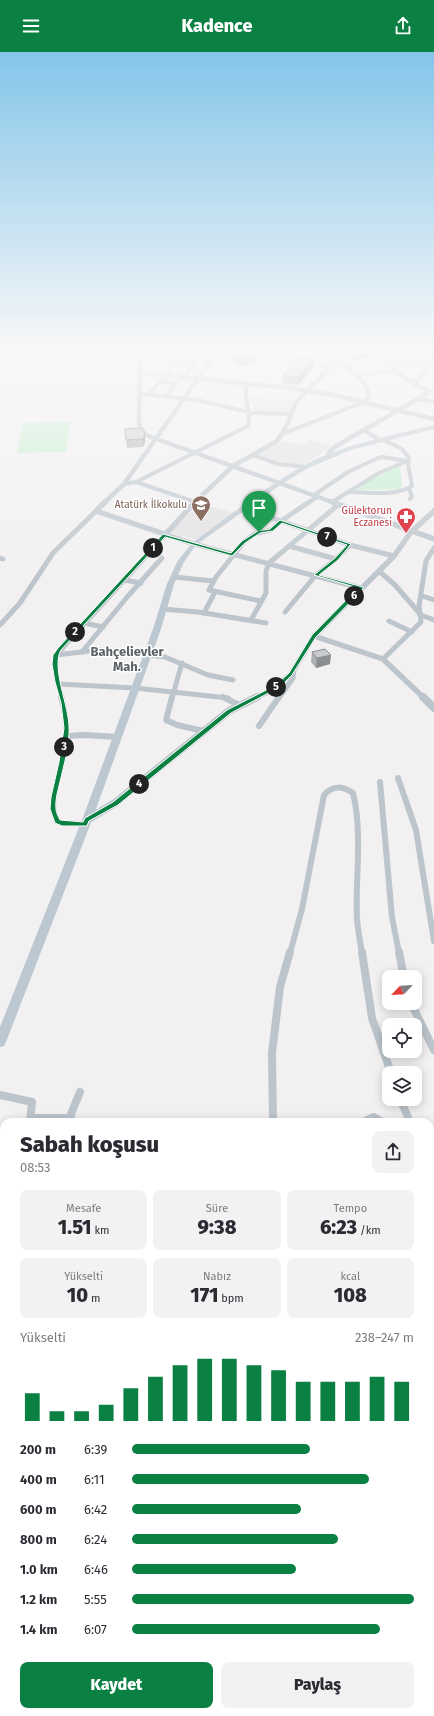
<!DOCTYPE html>
<html lang="tr">
<meta charset="utf-8">
<style>
:root{--surface:#fff;--page:#f2f2f3;--text:#2b2b33;--muted:#7c7c81;--accent:#0b8043}
body{margin:0;font-family:"Fira Sans",sans-serif;background:var(--page);color:var(--text);height:100vh;display:flex;flex-direction:column;font-size:15px;white-space:nowrap}
*{box-sizing:border-box;margin:0}
p{font-size:13px;color:var(--muted)}
.icon{flex:none;width:22px;height:22px;fill:none;stroke:currentColor;stroke-width:2;stroke-linecap:round;stroke-linejoin:round}
.map{position:relative;flex:1;overflow:hidden}
.sheet{position:absolute;left:0px;top:1066px;width:434px;height:598px;display:flex;flex-direction:column;background:var(--surface);border-radius:12px 12px 0 0;box-shadow:0 2px 10px #0003}
.sheet>*{flex:none}
.needle{width:26px;rotate:245deg}
.buttons{position:absolute;left:382px;top:918px;display:grid;gap:8px}
.buttons a{display:grid;place-items:center;width:40px;height:40px;border-radius:8px;background:var(--surface);box-shadow:0 2px 10px #0003;font-size:20px}
.pin{position:absolute;display:grid;place-items:center;width:34px;height:34px;color:#fff;margin:-41px -17px;border-radius:50% 50% 50% 0;rotate:-45deg;box-shadow:0 0 4px #0007}
.pin .icon{rotate:45deg}
.km{position:absolute;width:20px;height:20px;margin:-10px;border-radius:50%;background:#222;color:#fff;font-size:11px;line-height:20px;text-align:center}
.round{display:grid;place-items:center;flex:none;width:42px;height:42px;border-radius:8px;background:var(--page)}
.head{display:flex;align-items:center;justify-content:space-between;height:68px;padding:0 20px}
h1{font-size:22px;font-weight:800;line-height:30px}
.metrics{display:grid;grid-template-columns:repeat(3,1fr);gap:6px;height:68px;padding:4px 20px}
.metrics div{display:grid;align-content:center;border-radius:8px;background:var(--page);text-align:center}
.metrics b{font-size:20px;font-weight:800}
.metrics small{font-size:11px;font-weight:400}
.metrics p{font-size:11px}
.chart{height:112px;padding:8px 20px}
.chart p{display:flex;justify-content:space-between}
.chart svg{width:100%;height:72px;margin-top:4px;stroke:var(--accent);stroke-width:6}
.action{display:flex;gap:8px;margin-top:auto;padding:8px 20px}
.action a{flex:1;height:46px;border-radius:8px;background:var(--accent);color:#fff;font-size:16px;font-weight:800;line-height:46px;text-align:center}
.action a+a{background:var(--page);color:var(--text)}
ul{padding:0 20px;list-style:none;font-size:13px}
li{display:grid;grid-template-columns:64px 48px 1fr;align-items:center;height:30px}
li i{height:10px;border-radius:5px;background:var(--accent)}
header{display:flex;justify-content:space-between;align-items:center;height:52px;padding:0 20px;background:var(--accent);color:#fff;font-size:18px;font-weight:800}
.map>svg:first-child{display:block}
.education{fill:#e3e1e2}
.green{fill:#c0eecd}
.lines{fill:none;stroke-linecap:round;stroke-linejoin:round}
.minor-far3{stroke:#bcc5cc;stroke-width:4}
.minor-far2{stroke:#bcc5cc;stroke-width:5}
.minor-far1{stroke:#bcc5cc;stroke-width:6}
.minor{stroke:#bcc5cc;stroke-width:8}
.tertiary-far2{stroke:#bcc5cc;stroke-width:4.5}
.tertiary-far1{stroke:#bcc5cc;stroke-width:5.5}
.tertiary{stroke:#bcc5cc;stroke-width:8}
.secondary{fill:#bcc8d1;fill-rule:evenodd}
.wall{fill:#abafb2}
.shaded-wall{fill:#8b8e91}
.building{fill:#c7cbcf;stroke:#8b8e91}
.route{fill:#0b8043;stroke:#fff;fill-rule:evenodd}
.labels{text-anchor:middle;dominant-baseline:central;stroke-width:3;stroke-linejoin:round;paint-order:stroke}
.far-education-label{font-size:10px;fill:#785e54;stroke:#fff;text-anchor:end}
.far-health-label{font-size:10px;fill:#be3a42;stroke:#fff;text-anchor:end}
.far-district-label{font-size:13px;font-weight:bold;fill:#5c6164;stroke:#fff}
</style>
<header><svg class="icon" aria-label="menu" viewBox="0 0 24 24"><path d="M4 6h16M4 12h16M4 18h16"/></svg>Kadence<svg class="icon" aria-label="share" viewBox="0 0 24 24"><path d="M12 15V3M7 8l5-5 5 5M5 13v7h14v-7"/></svg></header>
<div class="map">
<svg width="434" height="1664" viewBox="0 0 434 1664">
<rect width="100%" height="100%" fill="#f2f0f0"/>
<g class="education">
<path d="M374,301h56l1,1 -8,9 -44,-5z"/>
<path d="M249,346l45,2 -4,12h-34z"/>
<path d="M310,388l22,6 -29,19 -24,-2 -23,-8 27,-14 21,4z"/>
<path d="M200,452l34,9 -38,27 -26,-8z"/>
</g>
<g class="green">
<path d="M70,370l-4,30 -49,1 6,-30z"/>
<path d="M400,414l2,20 -2,3 -43,1 12,-10z"/>
</g>
<g class="lines">
<g class="minor-far3">
<path d="M273,301l-1,5 59,8 13,-1"/>
<path d="M141,303l31,2"/>
<path d="M378,306l50,6"/>
<path d="M171,310l23,2"/>
<path d="M355,323l40,-4"/>
<path d="M167,324l6,-23"/>
<path d="M183,326l19,-25"/>
<path d="M160,330l16,1 -11,14"/>
<path d="M414,330l7,-5 13,-21"/>
<path d="M140,342l57,6 55,13 39,1"/>
<path d="M149,343l14,-17"/>
<path d="M418,347l16,3"/>
<path d="M364,378l17,11"/>
<path d="M282,382l82,-32 5,-7c-5,-18 -22,-28 -37,-37"/>
<path d="M253,403l25,9 28,3"/>
<path d="M136,430l59,20"/>
<path d="M124,432l12,-2 112,-56c5,-14 -6,-27 -1,-42"/>
<path d="M409,437l3,7 -2,3"/>
<path d="M349,440c20,0 45,5 63,-6l-4,-22 1,-6 -7,-9 -18,-9"/>
<path d="M314,443l34,-23 30,-14 4,-1 26,4"/>
<path d="M332,450l47,-29 26,-11"/>
<path d="M308,451l9,-6"/>
</g>
<g class="minor-far2">
<path d="M246,457l104,36 44,11"/>
<path d="M194,492l167,44"/>
<path d="M289,494l47,13"/>
<path d="M0,506l3,1"/>
<path d="M379,519l16,14 26,30 13,5"/>
<path d="M174,525l39,4"/>
<path d="M124,528l17,3"/>
<path d="M422,544l12,4"/>
<path d="M261,549l-52,-11 7,-13 28,-35 10,-8 17,-4 10,-9 28,-19"/>
<path d="M162,557l36,3 68,11"/>
<path d="M285,560l31,-37 20,-16 14,-14"/>
<path d="M204,561l11,-21"/>
<path d="M251,568l15,-27v-22l3,-8 69,-58"/>
<path d="M389,569l23,11"/>
<path d="M84,571l19,4"/>
<path d="M0,573l20,-22 33,-50 43,-42"/>
<path d="M82,600l46,-56 34,-38"/>
<path d="M56,603l42,-5 50,2"/>
<path d="M147,603l18,2 43,18 25,5"/>
<path d="M383,607l38,-37 -2,-16 7,-45 8,-13"/>
<path d="M58,632l77,4 93,10"/>
<path d="M62,646l-6,-22v-21l109,-120"/>
<path d="M172,646l10,-35"/>
<path d="M279,646l14,-20 1,-9"/>
</g>
<g class="minor-far1">
<path d="M61,645c4,13 6,26 5,40 -1,11 -3,23 -6,33 -4,18 -11,33 -3,51l5,2 23,1"/>
<path d="M172,645l-6,23 11,5 26,6"/>
<path d="M223,645l16,8"/>
<path d="M259,674l20,-29"/>
<path d="M66,684l19,-1 32,2"/>
<path d="M398,726l18,52 18,111"/>
<path d="M380,730l12,135 7,36"/>
<path d="M290,901l12,-44 22,-114c9,-10 18,-9 29,-2 10,41 2,84 4,126 1,11 3,23 5,34"/>
</g>
<g class="minor">
<path d="M362,900l10,66 19,55"/>
<path d="M399,900l5,25"/>
<path d="M411,951l23,47"/>
<path d="M0,1043l32,7 -2,20"/>
<path d="M400,1047l10,23"/>
<path d="M31,1066h39"/>
<path d="M71,1070v-8l9,-22"/>
<path d="M273,1070l-1,-69 8,-66 10,-35"/>
<path d="M363,1070l11,-5 8,5"/>
<path d="M430,1108l4,8"/>
</g>
<g class="tertiary-far2">
<path d="M140,301l-1,71 5,9 4,3 187,67"/>
<path d="M141,321l150,15 42,7 101,24"/>
<path d="M326,406l4,-7 6,-5 82,-47 11,-8 -23,-12 -34,-26"/>
<path d="M104,451l20,-19 92,-131"/>
<path d="M194,451l39,-37 44,-25 8,-12 12,-28 34,-35 1,-8 -6,-5"/>
</g>
<g class="tertiary-far1">
<path d="M105,450l-9,9 98,33"/>
<path d="M332,450l102,37"/>
<path d="M165,483l30,-33"/>
<path d="M314,584l69,23 41,39"/>
<path d="M255,646l19,-9 17,-15 23,-38 80,-80 17,-24 23,-21"/>
</g>
<g class="tertiary">
<path d="M423,645l11,11"/>
<path d="M87,768l28,-17 114,-92 28,-14"/>
</g>
<path class="secondary" d="M434,373v4l-83,21 -43,18 -26,16 -86,61 -12,17 -10,22 -13,45 -69,191 -86,222 -2,4 -4,1v-20l82,-207 71,-191 14,-45 10,-22 15,-19c36,-26 72,-55 111,-77 40,-22 87,-30 131,-41z"/>
</g>
<g class="wall">
<path d="M229,301h27l2,2 -1,8 -20,3 -8,-7z"/>
<path d="M344,301h28l-1,4 -19,3z"/>
<path d="M314,307v8l-16,18 -15,-2v-8z"/>
<path d="M141,376l4,14 -2,5 -16,1 -2,-19z"/>
<path d="M312,600l18,12 -14,4 -5,-6z"/>
</g>
<g class="shaded-wall">
<path d="M353,301h19l-1,4 -19,3z"/>
<path d="M258,303l-1,8 -20,3v-8z"/>
<path d="M314,307v8l-16,18v-8z"/>
<path d="M145,381v9l-2,5v-8z"/>
<path d="M331,603l-1,9 -14,4 1,-10z"/>
</g>
<g class="building">
<path d="M232,301h24l2,2 -21,3z"/>
<path d="M299,305l15,2 -16,18 -15,-2z"/>
<path d="M141,376l4,5 -2,6 -17,1 -1,-11z"/>
<path d="M325,597l6,6 -14,3 -5,-6z"/>
</g>
<linearGradient id="sky" x2="0" y2="1"><stop stop-color="#84c5e9"/><stop offset="0.56" stop-color="#f9f8f8"/><stop offset="1" stop-color="#f9f8f8" stop-opacity="0"/></linearGradient>
<rect width="434" height="534" fill="url(#sky)"/>
<path class="route" d="M280,468l71,24 -13,16 -19,15 44,12v2l-47,48 -24,38 -12,12 -49,26 -113,92 -29,16 -2,5h-25l-7,-3 -5,-14 1,-12 8,-35 5,-34 -3,-25 -6,-21 -3,-18 1,-9 5,-7 105,-114 68,19 11,-12 16,-10 12,-2zM282,471l65,22 -12,13 -21,17 44,13 -46,47 -23,38 -13,12 -49,25 -114,92 -28,16 -2,4 -23,-2c-2,-4 -4,-8 -4,-11 -1,-9 2,-19 4,-27 4,-18 10,-37 9,-55 0,-21 -18,-60 -8,-77l104,-113 67,19 13,-13 15,-10 13,-2z"/>
<defs>
<symbol id="school-pin" viewBox="-11 -11 22 30"><path d="M0 17L-7.5 6A9.5 9.5 0 1 1 7.5 6Z" fill="#8d6e63" stroke="#fff"/><path d="M0-5L7-2L0 1L-7-2ZM-4 1L0 2.5L4 1V4Q0 6-4 4Z" fill="#fff"/></symbol>
<symbol id="pharmacy-pin" viewBox="-11 -11 22 30"><path d="M0 17L-7.5 6A9.5 9.5 0 1 1 7.5 6Z" fill="#e0444e" stroke="#fff"/><path d="M-2-6h4v4h4v4h-4v4h-4v-4h-4v-4h4Z" fill="#fff"/></symbol>
</defs>
<g fill-rule="evenodd">
<use href="#school-pin" x="190" y="442" width="22" height="30"/>
<use href="#pharmacy-pin" x="395" y="454" width="22" height="30"/>
</g>
<g class="labels">
<g class="far-education-label">
<text x="187" y="453">Atatürk İlkokulu</text>
</g>
<g class="far-health-label">
<text x="392" y="459">Gülektorun<tspan x="392" dy="12">Eczanesi</tspan></text>
</g>
<g class="far-district-label">
<text x="127" y="599">Bahçelievler<tspan x="127" dy="15">Mah.</tspan></text>
</g>
</g>
</svg>
<div class="buttons">
<a><svg class="needle" viewBox="-14 -14 28 28"><path d="M0-13l5 13h-10z" fill="#e53935"/><path d="M0 13l5-13h-10z" fill="#7c7c81"/></svg></a>
<a><svg class="icon" aria-label="locate" viewBox="0 0 24 24"><circle cx="12" cy="12" r="6"/><path d="M12 2v4M12 18v4M2 12h4M18 12h4"/></svg></a>
<a><svg class="icon" aria-label="layers" viewBox="0 0 24 24"><path d="M12 4l9 5-9 5-9-5zM3 14l9 5 9-5"/></svg></a>
</div>
<div class="pin" style="left:259px;top:480px;background:#1e9e55"><svg class="icon" aria-label="arrive" viewBox="0 0 24 24"><path d="M6 21V4h12l-3 4 3 4H6"/></svg></div>
<b class="km" style="left:153px;top:496px">1</b>
<b class="km" style="left:75px;top:580px">2</b>
<b class="km" style="left:64px;top:695px">3</b>
<b class="km" style="left:139px;top:732px">4</b>
<b class="km" style="left:276px;top:635px">5</b>
<b class="km" style="left:354px;top:544px">6</b>
<b class="km" style="left:327px;top:485px">7</b>
<section class="sheet">
<div class="head"><div><h1>Sabah koşusu</h1><p>08:53</p></div><a class="round"><svg class="icon" aria-label="share" viewBox="0 0 24 24"><path d="M12 15V3M7 8l5-5 5 5M5 13v7h14v-7"/></svg></a></div>
<div class="metrics">
<div><p>Mesafe</p><b>1.51<small> km</small></b></div>
<div><p>Süre</p><b>9:38</b></div>
<div><p>Tempo</p><b>6:23<small> /km</small></b></div>
</div>
<div class="metrics">
<div><p>Yükselti</p><b>10<small> m</small></b></div>
<div><p>Nabız</p><b>171<small> bpm</small></b></div>
<div><p>kcal</p><b>108</b></div>
</div>
<div class="chart"><p><span>Yükselti</span>238–247 m</p>
<svg viewBox="0 0 160 44" preserveAspectRatio="none"><path d="M5 44V27M15 44V38M25 44V38M35 44V34M45 44V24M55 44V17M65 44V10M75 44V6M85 44V6M95 44V10M105 44V13M115 44V20M125 44V20M135 44V20M145 44V17M155 44V20"/></svg>
</div>
<ul>
<li><b>200 m</b>6:39<i style="width:63%"></i></li>
<li><b>400 m</b>6:11<i style="width:84%"></i></li>
<li><b>600 m</b>6:42<i style="width:60%"></i></li>
<li><b>800 m</b>6:24<i style="width:73%"></i></li>
<li><b>1.0 km</b>6:46<i style="width:58%"></i></li>
<li><b>1.2 km</b>5:55<i style="width:100%"></i></li>
<li><b>1.4 km</b>6:07<i style="width:88%"></i></li>
</ul>
<div class="action"><a>Kaydet</a><a>Paylaş</a></div>
</section>
</div>
